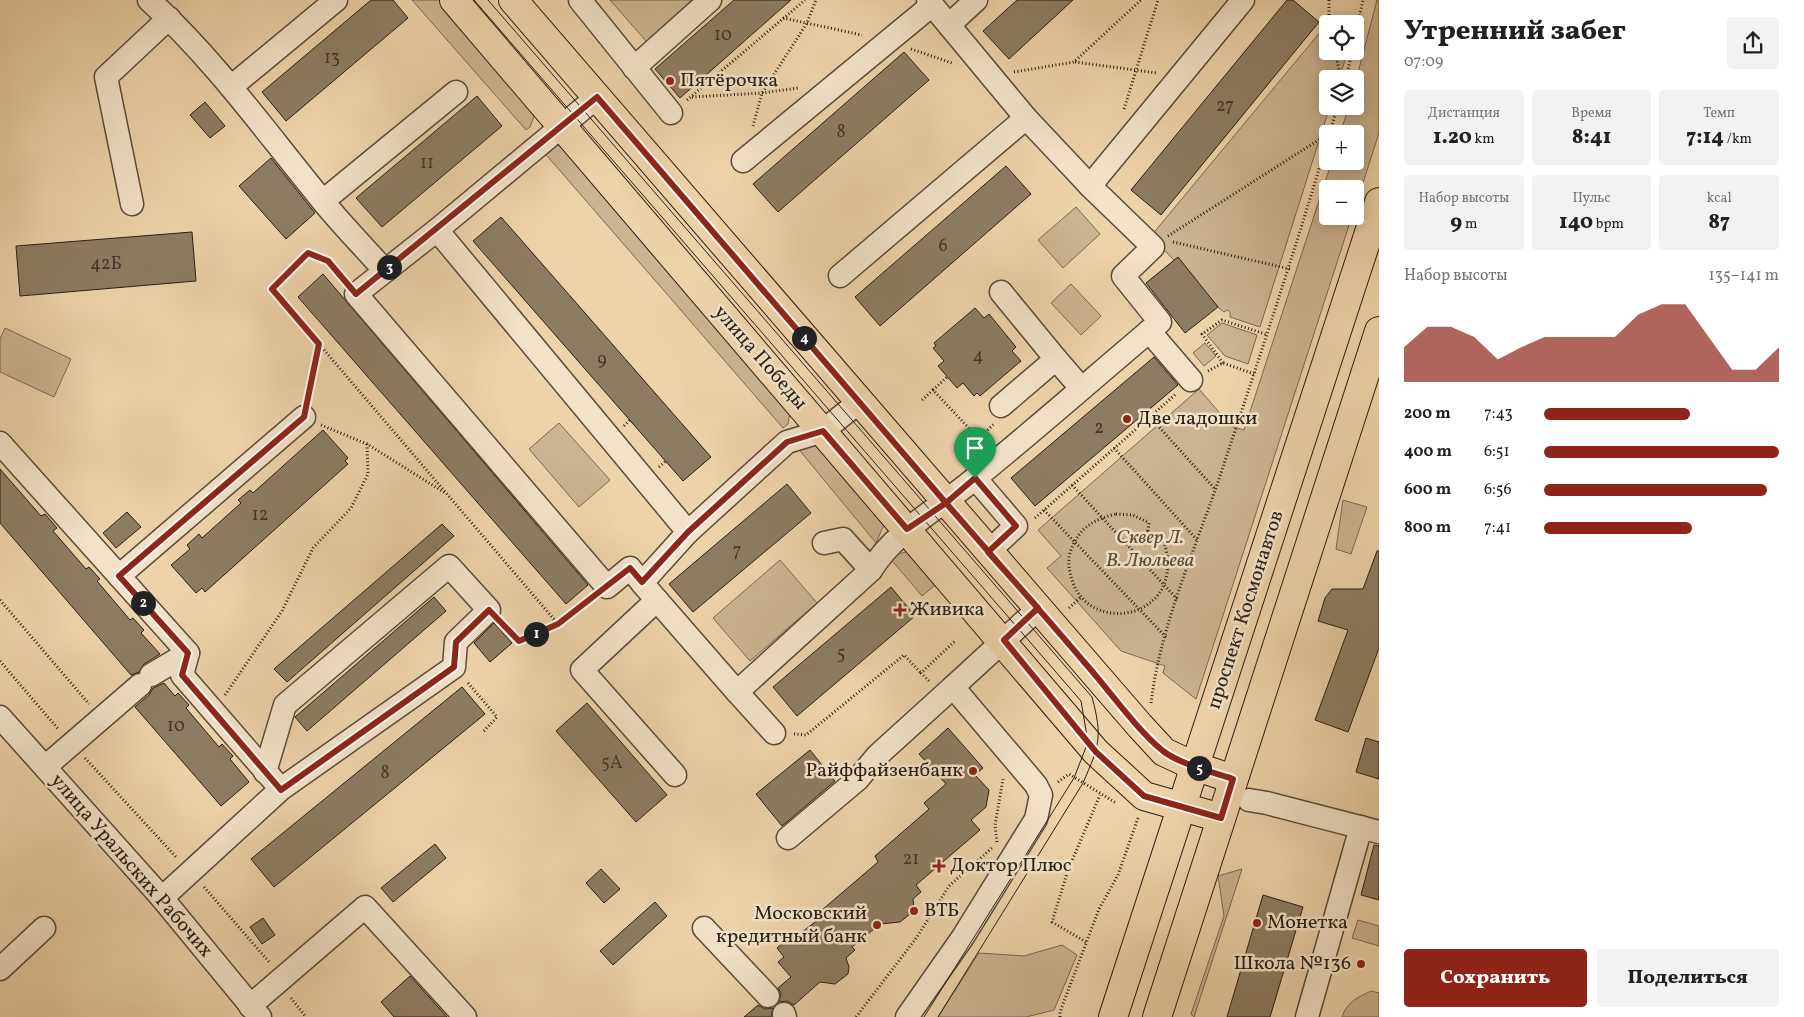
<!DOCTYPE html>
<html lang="ru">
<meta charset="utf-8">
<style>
:root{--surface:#fff;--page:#f2f2f2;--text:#202124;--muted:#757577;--accent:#8f2418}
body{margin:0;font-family:Vollkorn,serif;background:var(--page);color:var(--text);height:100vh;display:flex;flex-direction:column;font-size:19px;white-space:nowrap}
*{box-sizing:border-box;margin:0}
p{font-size:16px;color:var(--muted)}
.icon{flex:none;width:28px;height:28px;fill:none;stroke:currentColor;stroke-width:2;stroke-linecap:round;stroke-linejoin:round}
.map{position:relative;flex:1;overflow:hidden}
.side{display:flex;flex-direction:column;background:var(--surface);width:425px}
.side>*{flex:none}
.buttons{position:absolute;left:1319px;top:15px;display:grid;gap:10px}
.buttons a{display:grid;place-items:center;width:45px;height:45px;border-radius:5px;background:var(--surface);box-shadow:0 2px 12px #0003;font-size:25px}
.pin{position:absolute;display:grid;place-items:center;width:42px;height:42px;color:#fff;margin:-51px -21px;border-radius:50% 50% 50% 0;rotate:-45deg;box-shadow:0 0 5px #0007}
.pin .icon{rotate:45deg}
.km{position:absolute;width:25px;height:25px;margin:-12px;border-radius:50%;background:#222;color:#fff;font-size:14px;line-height:25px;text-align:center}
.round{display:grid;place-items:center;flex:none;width:52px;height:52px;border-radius:5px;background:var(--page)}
.head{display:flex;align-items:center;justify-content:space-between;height:85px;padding:0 25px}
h1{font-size:28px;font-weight:800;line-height:38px}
.metrics{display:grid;grid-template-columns:repeat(3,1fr);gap:8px;height:85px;padding:5px 25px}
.metrics div{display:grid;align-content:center;border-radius:5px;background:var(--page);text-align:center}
.metrics b{font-size:21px;font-weight:800}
.metrics small{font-size:14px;font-weight:400}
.metrics p{font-size:14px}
.chart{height:140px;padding:10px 25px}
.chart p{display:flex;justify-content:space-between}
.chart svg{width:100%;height:90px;margin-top:5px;fill:var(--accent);opacity:.7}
.cta{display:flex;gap:10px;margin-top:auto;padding:10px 25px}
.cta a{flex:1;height:58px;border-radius:5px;background:var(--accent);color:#fff;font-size:20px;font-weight:800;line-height:58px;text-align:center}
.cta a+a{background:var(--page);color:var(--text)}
ul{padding:0 25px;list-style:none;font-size:16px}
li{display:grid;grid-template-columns:80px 60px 1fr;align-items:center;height:38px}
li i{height:12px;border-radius:6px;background:var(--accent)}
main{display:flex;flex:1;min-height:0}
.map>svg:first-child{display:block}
.green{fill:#ccb391;stroke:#7a6853}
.building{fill:#8e7c62;stroke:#271e15}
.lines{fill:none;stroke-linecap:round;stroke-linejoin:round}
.minor-casing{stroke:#594b3a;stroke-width:25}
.major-casing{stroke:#271e15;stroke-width:30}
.path{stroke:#271e15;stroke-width:3;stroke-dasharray:1 2.5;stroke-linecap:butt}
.minor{stroke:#f4e2c8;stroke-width:22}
.major{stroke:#eed2aa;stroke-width:28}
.tram{stroke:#271e15;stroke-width:1}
.route-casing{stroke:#fff;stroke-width:10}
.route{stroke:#8f2418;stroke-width:6}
.poi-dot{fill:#8f2418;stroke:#f4e2c8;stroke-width:2}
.labels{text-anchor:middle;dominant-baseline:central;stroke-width:5;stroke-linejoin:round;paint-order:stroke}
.number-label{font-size:18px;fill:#413628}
.poi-label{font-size:20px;fill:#271e15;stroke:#f4e2c8;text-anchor:start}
.street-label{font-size:20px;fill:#271e15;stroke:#f4e2c8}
.park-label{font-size:20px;font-style:italic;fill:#594b3a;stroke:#f4e2c8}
</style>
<main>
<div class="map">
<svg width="1379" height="1017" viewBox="0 0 1379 1017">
<rect width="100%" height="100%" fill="#eed2aa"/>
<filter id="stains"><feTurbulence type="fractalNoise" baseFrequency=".004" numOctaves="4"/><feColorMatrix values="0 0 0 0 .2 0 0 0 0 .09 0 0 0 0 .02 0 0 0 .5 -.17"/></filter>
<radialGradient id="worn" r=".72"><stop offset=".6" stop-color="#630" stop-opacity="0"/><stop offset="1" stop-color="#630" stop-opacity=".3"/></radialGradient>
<g class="green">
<path d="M412,0h27l97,111 -6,16 -4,3z"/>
<path d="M610,0h99l-56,49z"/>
<path d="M1377,0h2v133l-24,75v-19h-27v27h24l-156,483 -33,-26 2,-7 -44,-15 -74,-83 14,-12 -23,-26 161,-141 32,37 13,4 88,-269h23v-27h-15l9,-28h6v-22z"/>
<path d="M1331,19l3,5h-6v27h20l-9,28h-11v27h2l-70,221 -30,-10v-5l-2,-2 -4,2 -4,-3 -69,-73z"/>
<path d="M559,139l232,268 -3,17 -5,4 -241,-278z"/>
<path d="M1076,207l24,27 -37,34 -25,-28z"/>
<path d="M1071,284l30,32 -20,19 -30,-32z"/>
<path d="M1222,323l35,12 -9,29 -23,-8 -18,-21z"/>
<path d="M5,328l66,31 -17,38 -54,-25v-33z"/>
<path d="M1205,343l11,13 -12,10 -11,-13z"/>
<path d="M559,423l51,57 -31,27 -50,-58z"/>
<path d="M816,438l70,82 -10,23 -80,-97z"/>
<path d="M1343,500l24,7 -16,47 -15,-5z"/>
<path d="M912,550l28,31 -18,15 -33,-39z"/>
<path d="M780,560l37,43 -67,58 -37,-43z"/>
<path d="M1242,869l-48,148 -3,-3 33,-98 -6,-40z"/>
<path d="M1358,920l21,6v20l-27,-8z"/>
<path d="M1062,945l15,10 -23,55 -28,7h-88l41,-64 45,3z"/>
<path d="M1371,991l8,2v24h-37c5,-15 16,-20 29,-26z"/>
</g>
<g class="building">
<path d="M371,0h22l15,18 -122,103 -24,-29z"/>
<path d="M734,0h57l-111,98 -25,-29z"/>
<path d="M1017,0h56l-64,59 -26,-28z"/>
<path d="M1287,0h6l26,22 -158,193 -30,-25z"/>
<path d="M904,52l25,28 -151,132 -25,-28z"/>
<path d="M477,96l25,30 -120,101 -26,-29z"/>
<path d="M205,102l20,24 -15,12 -20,-23z"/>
<path d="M271,158l44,55 -29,26 -47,-53z"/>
<path d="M1006,166l25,28 -151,132 -25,-29z"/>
<path d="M501,217l210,240 -28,24 -210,-240z"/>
<path d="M192,232l4,49 -176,15 -4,-50z"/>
<path d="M1178,257l40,50 -33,26 -39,-50z"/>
<path d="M323,274l265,311 -22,19 -268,-307z"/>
<path d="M975,308l9,10 5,-4 27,33 -4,4 9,10 -41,35 -3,-3 -3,3 -11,-13 -6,5 -19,-22 6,-5 -11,-13 3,-2 -2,-3z"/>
<path d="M1154,357l24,28 -143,121 -24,-28z"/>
<path d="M323,430l25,28 -3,3 3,3 -143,128 -3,-4 -6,5 -25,-28 19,-16 -3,-4 12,-11 3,4 39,-35 -3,-3 12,-10 3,3z"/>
<path d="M0,469l41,47 4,-2 12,14 -4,3 33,38 3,-2 11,12 -3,2 33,39 3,-2 11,12 -3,3 19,21 -16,10 -5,8 -8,3 -131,-152z"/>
<path d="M787,484l24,29 -118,99 -24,-28z"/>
<path d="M127,512l14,15 -25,21 -13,-15z"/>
<path d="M442,524l12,12 -167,146 -13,-13z"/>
<path d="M1377,551h2v97l-31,84 -33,-12 33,-90 -30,-9 7,-23 7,-9h31z"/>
<path d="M891,587l24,29 -118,100 -24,-29z"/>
<path d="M434,597l12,14 -139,120 -12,-14z"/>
<path d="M494,623l18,20 -22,19 -16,-19z"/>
<path d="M164,683l11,13 3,-3 11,12 -3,3 33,39 3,-3 11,12 -3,3 19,23 -28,24 -86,-99 14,-12 4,-7z"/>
<path d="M462,687l23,27 -211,173 -23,-28z"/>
<path d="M587,703l80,92 -31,27 -80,-91z"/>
<path d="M948,728l35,40 -8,7 14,15 -3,17 -15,13 9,10 -64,55 5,7 -8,7 1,12 -14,11 -20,2 -28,23 3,3 -9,8 3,9 -1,7 -13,10 -15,-2 -26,23 -7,-4 -8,1 2,-9 -3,-5 13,-11 -13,-15 6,-5 -7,-9 16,-13 4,1 27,-21 -2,-5 56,-48 -3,-6 54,-47 -5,-6 22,-19 -27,-30z"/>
<path d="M1366,738l13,4v37l-23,-7z"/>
<path d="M810,750l25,31 -53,45 -26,-32z"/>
<path d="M435,844l11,14 -53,44 -12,-14z"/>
<path d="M1374,845l5,1v54l-18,-5z"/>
<path d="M601,869l19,20 -16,14 -18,-20z"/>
<path d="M1263,895l40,12 -33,110h-43z"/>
<path d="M655,902l12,14 -54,49 -13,-14z"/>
<path d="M263,918l12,17 -13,9 -12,-17z"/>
<path d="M410,976l37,41h-53l-13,-15z"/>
<path d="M758,1005l7,4 8,-1 -2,9h-27z"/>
</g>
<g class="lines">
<defs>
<g id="minor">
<path d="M149,0c65,59 117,132 172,199 20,25 43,48 64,72"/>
<path d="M580,0l91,113"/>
<path d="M949,25l27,-25"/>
<path d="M634,68l76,-68"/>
<path d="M231,87l105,-87"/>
<path d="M597,97l-160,133 251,302 -46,51 95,109"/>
<path d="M743,161l189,-156"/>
<path d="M1090,186l153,-186"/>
<path d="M323,201l133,-109"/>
<path d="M132,204l-26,-127 63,-59"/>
<path d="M437,230l-81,64 251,293 23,-19 12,15"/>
<path d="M840,276l186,-158"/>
<path d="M1001,292l55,67"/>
<path d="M1149,331l42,49"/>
<path d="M1001,406l55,-47 25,29"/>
<path d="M0,443l188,210 -6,22 92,106"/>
<path d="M975,478l41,48 -28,26"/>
<path d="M688,532l99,-90 36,-11 36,-29"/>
<path d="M824,543l19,-4 28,31"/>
<path d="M119,576l185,-159"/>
<path d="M657,600l-75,70 93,105"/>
<path d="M151,675l37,-22"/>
<path d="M0,717l162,181 98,119"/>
<path d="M774,733l-37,-41 134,-122c24,-39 67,-61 102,-90 63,-51 124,-105 187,-158l-37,-46 30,-29 -63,-61 -64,-68 -98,-118"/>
<path d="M45,767l95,-82"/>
<path d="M1249,800l18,3 112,29"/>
<path d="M788,838l70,-59 19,-23 76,-69"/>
<path d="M162,898l119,-109 173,-122 2,-25 33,-32 -40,-44 -164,139 -20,67"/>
<path d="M704,928l64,68"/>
<path d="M0,969l44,-41"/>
<path d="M250,1006l115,-99 100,110"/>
<path d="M784,1014l1,3"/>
<path d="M907,1017l56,-80 73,-118 5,-24 -5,-10 -83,-98 86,-79"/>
<path d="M1307,1017l54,-190"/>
</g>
<g id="major">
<path d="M454,0l642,752 48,44 77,22"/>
<path d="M513,0l627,726 24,26 30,14 39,13"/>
<path d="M1113,1017l266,-815"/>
<path d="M1157,1017l222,-686"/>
</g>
</defs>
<use href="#minor" class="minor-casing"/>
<use href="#major" class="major-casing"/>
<g class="path">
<path d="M1329,0v24"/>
<path d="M783,18l79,17"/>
<path d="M1355,36l8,-36"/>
<path d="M911,49l41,14"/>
<path d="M1335,51l6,28"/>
<path d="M1075,62l82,11"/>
<path d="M1014,72l60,-10 67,-62"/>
<path d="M1346,79l6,-28"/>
<path d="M692,97l70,-4 36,-5"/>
<path d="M687,100l118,-100"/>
<path d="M1124,109l34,-109"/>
<path d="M753,126l9,-33 45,-70 9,-23"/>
<path d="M1329,134l9,-28"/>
<path d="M1168,236l160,-102"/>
<path d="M1173,242l117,27"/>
<path d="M343,278l-15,-17 -20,-8 -36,36 286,335"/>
<path d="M1223,363l-21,-29 20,-14 46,15"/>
<path d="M1208,371l15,-8 31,11"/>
<path d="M933,390l14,-13"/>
<path d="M308,397l11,-52"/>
<path d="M922,400l11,-10 45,48"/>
<path d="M1150,417l65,72"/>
<path d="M321,425l46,19 78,49"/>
<path d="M624,426l6,-6"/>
<path d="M1114,448l84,93"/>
<path d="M967,449l27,-25"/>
<path d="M659,467l7,-6"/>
<path d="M1072,485l106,115"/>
<path d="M1044,510l122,127"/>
<path d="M1116,514l17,1 16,8 -1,8 5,4 8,-2c34,85 -71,106 -89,47 -3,-10 -5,-20 -1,-30 8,-22 23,-31 45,-36z"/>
<path d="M1035,518l141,-124"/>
<path d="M0,600l89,104"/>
<path d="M1069,608l12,-11"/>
<path d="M503,625l16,16 39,-17 32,-25"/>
<path d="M0,661l59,69"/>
<path d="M929,681l-8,-8 35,-33"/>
<path d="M468,683l29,34 -14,15"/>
<path d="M225,695l57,-84 31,-63 38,-40 17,-34 -1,-30"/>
<path d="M1151,703c9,-75 42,-149 67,-221 38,-114 76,-228 110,-343"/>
<path d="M794,734l12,1 98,-80 17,18"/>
<path d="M85,758l91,99"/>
<path d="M1058,782l11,-8 47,29"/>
<path d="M997,842l-2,-17 8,-46"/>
<path d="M204,887l66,76"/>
<path d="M1086,942l-34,-20 16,-52 32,-75"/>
<path d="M291,998l15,19"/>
<path d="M856,1017l61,-80 32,-51 44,-39"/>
<path d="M1060,1017v-5l39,-103 19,-34 20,-57"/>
</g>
<use href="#minor" class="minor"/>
<use href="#major" class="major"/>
<g class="tram">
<path d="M474,0l607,701 7,41 -14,36 -150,239"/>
<path d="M488,0l604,697c11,41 7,49 -9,86l-145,234"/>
</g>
</g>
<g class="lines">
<defs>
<path id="route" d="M975,478l-29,25 -39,26 -84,-98 -36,11 -99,90 -46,50 -12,-14 -72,56 -39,17 -30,-31 -33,32 -2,25 -173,123 -99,-115 6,-22 -69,-77 185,-159 15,-73 -47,-55 36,-36 20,8 28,33 241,-197 349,406c46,53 93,106 139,160 24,27 51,66 78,88 17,13 49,21 70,28l-12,39 -77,-22 -48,-44 -92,-112 34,-32 -50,-56 28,-26 -41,-48"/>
</defs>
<use href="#route" class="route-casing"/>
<use href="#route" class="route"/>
</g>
<g class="poi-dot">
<circle cx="670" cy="81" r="5"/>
<circle cx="1127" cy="419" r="5"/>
<path d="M897.5 602.5h5v5h5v5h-5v5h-5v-5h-5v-5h5z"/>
<circle cx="973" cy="771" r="5"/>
<path d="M936.5 858.5h5v5h5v5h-5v5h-5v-5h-5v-5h5z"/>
<circle cx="914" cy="911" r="5"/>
<circle cx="1257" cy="923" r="5"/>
<circle cx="877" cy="925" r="5"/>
<circle cx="1361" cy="964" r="5"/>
</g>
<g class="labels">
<g class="number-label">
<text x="723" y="35">10</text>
<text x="332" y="58">13</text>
<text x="1225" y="106">27</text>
<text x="841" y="132">8</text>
<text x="427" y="163">11</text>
<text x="943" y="246">6</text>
<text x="106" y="264">42Б</text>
<text x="978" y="356">4</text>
<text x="602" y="360">9</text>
<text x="1099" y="428">2</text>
<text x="260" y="515">12</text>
<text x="737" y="551">7</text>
<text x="841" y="654">5</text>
<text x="176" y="726">10</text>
<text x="612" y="763">5А</text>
<text x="385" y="773">8</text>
<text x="911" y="859">21</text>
</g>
<g class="poi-label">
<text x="680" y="81">Пятёрочка</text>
<text x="1137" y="419">Две ладошки</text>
<text x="910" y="610">Живика</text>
<text x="963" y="771" text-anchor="end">Райффайзенбанк</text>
<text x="950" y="866">Доктор Плюс</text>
<text x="924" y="911">ВТБ</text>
<text x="867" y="914" text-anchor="end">Московский<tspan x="867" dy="23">кредитный банк</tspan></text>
<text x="1267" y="923">Монетка</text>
<text x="1351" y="964" text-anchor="end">Школа №136</text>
</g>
<g class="street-label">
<text transform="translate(760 358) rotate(49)">улица Победы</text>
<text transform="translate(1246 610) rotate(-72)">проспект Космонавтов</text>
<text transform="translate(131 866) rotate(49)">улица Уральских Рабочих</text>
</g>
<g class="park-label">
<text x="1150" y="538">Сквер Л.<tspan x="1150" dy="23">В. Люльева</tspan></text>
</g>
</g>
<rect width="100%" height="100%" filter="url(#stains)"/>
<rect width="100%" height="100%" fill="url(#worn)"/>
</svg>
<div class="buttons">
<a><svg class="icon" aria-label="locate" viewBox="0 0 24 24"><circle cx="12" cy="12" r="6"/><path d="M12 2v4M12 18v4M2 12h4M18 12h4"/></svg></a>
<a><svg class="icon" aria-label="layers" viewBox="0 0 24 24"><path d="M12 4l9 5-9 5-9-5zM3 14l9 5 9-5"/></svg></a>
<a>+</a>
<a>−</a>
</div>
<div class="pin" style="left:975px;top:478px;background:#1e9e55"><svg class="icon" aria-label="arrive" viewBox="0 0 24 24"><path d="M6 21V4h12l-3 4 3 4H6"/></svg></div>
<b class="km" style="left:536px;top:634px">1</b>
<b class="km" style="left:143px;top:603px">2</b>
<b class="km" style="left:389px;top:267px">3</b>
<b class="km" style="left:804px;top:338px">4</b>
<b class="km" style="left:1199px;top:768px">5</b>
</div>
<section class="side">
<div class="head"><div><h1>Утренний забег</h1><p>07:09</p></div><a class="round"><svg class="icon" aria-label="share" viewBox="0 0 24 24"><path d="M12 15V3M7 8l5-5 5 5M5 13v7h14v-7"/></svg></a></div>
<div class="metrics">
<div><p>Дистанция</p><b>1.20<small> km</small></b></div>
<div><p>Время</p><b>8:41</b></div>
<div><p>Темп</p><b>7:14<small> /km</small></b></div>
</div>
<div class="metrics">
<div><p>Набор высоты</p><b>9<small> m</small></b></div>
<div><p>Пульс</p><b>140<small> bpm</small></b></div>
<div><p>kcal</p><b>87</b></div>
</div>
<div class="chart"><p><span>Набор высоты</span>135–141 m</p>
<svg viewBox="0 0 160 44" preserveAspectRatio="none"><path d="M0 44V27L10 17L20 17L30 22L40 33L50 27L60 22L70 22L80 22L90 22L100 11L110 6L120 6L130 22L140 38L150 38L160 27V44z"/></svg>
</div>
<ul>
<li><b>200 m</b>7:43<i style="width:62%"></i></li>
<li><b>400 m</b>6:51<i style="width:100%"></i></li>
<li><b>600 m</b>6:56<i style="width:95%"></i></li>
<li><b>800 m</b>7:41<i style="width:63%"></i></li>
</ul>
<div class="cta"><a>Сохранить</a><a>Поделиться</a></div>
</section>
</main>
